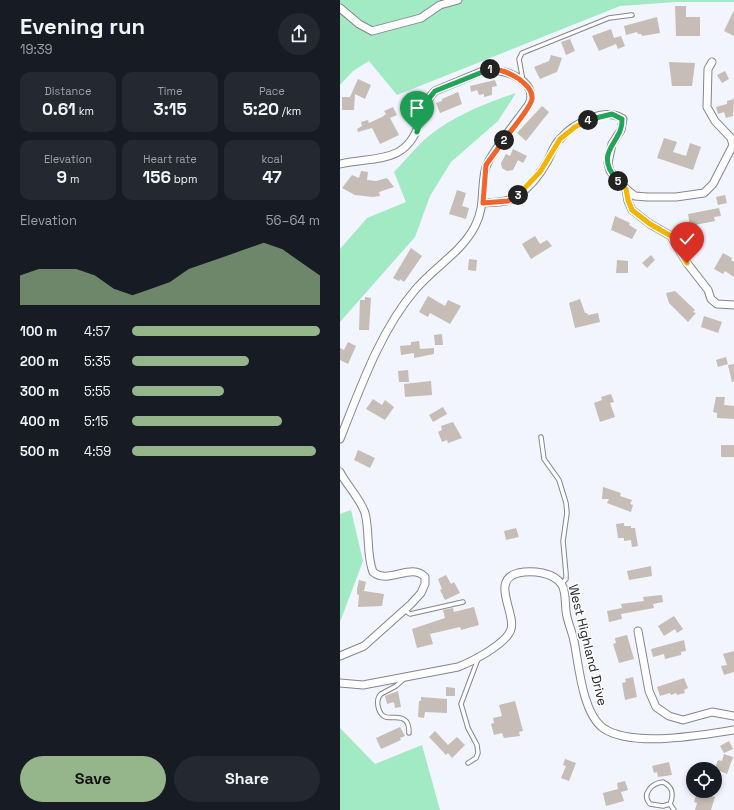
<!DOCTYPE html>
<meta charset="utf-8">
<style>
:root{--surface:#171b24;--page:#242831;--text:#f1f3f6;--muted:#9ea1a6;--accent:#94b68a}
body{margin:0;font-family:"Space Grotesk",sans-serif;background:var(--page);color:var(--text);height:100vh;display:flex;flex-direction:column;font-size:15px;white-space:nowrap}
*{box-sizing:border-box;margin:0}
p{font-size:13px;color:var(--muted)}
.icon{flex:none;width:22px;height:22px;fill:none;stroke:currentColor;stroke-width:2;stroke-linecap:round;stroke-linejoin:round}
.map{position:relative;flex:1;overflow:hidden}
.sheet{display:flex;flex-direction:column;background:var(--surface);width:340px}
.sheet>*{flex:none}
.controls{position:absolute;left:346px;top:762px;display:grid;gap:8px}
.controls a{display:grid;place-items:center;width:36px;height:36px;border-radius:50%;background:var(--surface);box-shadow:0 2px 6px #0003;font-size:20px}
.pin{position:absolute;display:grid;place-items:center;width:34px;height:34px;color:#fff;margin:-41px -17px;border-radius:50% 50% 50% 0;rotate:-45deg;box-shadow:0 0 4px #0007}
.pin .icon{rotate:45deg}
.km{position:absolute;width:20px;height:20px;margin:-10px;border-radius:50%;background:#222;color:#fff;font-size:11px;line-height:20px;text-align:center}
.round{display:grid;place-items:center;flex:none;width:42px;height:42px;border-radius:21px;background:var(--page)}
.head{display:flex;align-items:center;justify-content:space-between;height:68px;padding:0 20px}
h1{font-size:22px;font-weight:700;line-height:30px}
.stats{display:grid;grid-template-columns:repeat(3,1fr);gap:6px;height:68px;padding:4px 20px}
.stats div{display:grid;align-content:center;border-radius:10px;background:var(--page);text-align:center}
.stats b{font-size:17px;font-weight:700}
.stats small{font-size:11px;font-weight:400}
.stats p{font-size:11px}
.chart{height:112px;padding:8px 20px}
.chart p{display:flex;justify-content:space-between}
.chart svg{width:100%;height:72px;margin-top:4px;fill:var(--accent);opacity:.7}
.cta{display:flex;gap:8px;margin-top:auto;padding:8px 20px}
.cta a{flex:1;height:46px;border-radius:24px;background:var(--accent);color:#111;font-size:16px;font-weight:700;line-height:46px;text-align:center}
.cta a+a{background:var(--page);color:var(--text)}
ul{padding:0 20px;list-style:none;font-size:13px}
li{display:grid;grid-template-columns:64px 48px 1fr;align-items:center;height:30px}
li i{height:10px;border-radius:5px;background:var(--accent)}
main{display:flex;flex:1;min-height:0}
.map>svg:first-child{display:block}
.green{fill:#a1eac3}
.building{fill:#c5bdb6}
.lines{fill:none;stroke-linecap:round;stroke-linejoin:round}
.lane-casing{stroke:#84858e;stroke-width:5.5}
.street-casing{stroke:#84858e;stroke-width:9}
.lane{stroke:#fff;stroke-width:3.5}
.street{stroke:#fff;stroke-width:7}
.split-1-casing{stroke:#fff;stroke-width:8}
.split-2-casing{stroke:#fff;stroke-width:8}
.split-3-casing{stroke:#fff;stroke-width:8}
.split-4-casing{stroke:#fff;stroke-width:8}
.split-5-casing{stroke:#fff;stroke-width:8}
.split-6-casing{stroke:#fff;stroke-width:8}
.split-1{stroke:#22a559;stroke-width:5}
.split-2{stroke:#f0652b;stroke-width:5}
.split-3{stroke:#f0652b;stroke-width:5}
.split-4{stroke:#f5b400;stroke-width:5}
.split-5{stroke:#22a559;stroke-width:5}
.split-6{stroke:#f5b400;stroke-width:5}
.labels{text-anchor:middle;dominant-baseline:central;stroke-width:3;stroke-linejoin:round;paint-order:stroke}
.street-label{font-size:13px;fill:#252529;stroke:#fff}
</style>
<main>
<section class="sheet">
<div class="head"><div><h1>Evening run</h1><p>19:39</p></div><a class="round"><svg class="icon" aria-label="share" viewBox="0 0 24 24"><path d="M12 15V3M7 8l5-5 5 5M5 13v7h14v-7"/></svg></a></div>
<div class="stats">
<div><p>Distance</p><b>0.61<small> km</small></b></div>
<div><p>Time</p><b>3:15</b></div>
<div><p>Pace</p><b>5:20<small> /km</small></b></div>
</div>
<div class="stats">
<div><p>Elevation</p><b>9<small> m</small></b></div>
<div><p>Heart rate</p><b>156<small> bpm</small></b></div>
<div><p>kcal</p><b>47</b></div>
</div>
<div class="chart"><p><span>Elevation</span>56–64 m</p>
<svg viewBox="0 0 160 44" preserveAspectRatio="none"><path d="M0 44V26L10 22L20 22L30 22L40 26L50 34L60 38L70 34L80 30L90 22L100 18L110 14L120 10L130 6L140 10L150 18L160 26V44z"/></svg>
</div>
<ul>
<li><b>100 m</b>4:57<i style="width:100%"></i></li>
<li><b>200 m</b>5:35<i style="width:62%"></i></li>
<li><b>300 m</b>5:55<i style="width:49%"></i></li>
<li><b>400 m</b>5:15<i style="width:80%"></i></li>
<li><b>500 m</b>4:59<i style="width:98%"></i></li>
</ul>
<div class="cta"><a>Save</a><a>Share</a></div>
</section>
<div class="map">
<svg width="394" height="810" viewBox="0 0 394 810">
<rect width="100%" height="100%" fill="#f2f4fe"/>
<g class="green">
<path d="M0,0h394v2h-58l-56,4 -223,89 -28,-34 -16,10 -13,14z"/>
<path d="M176,93l-18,28 -47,41 -21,34 -15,41 -75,85v-73l27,-31 39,-16 -12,-30c9,-9 16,-18 25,-27 26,-26 64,-41 97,-52z"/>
<path d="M11,510l12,51 -23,61v-108z"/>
<path d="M0,728l35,36 47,-19 18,65h-100z"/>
</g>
<g class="building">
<path d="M335,6h11v11h14v19h-24z"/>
<path d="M394,10v26l-10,-5z"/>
<path d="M317,17l3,16 -18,3 -1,-2h-3l-1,-2 -11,3 -2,-9z"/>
<path d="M271,29l3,9 7,-2 4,10 -7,3 -2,-5 -17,7 -7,-15z"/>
<path d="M230,39l5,12 -9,4 -5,-13z"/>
<path d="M211,55l11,3 -5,14 -17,7 -6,-12 15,-6z"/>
<path d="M329,62l26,1 -3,23h-20z"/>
<path d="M385,71l4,8 -7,4 -5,-8z"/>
<path d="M18,79l13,6 -6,14 -10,-5 -1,16h-12v-13h8z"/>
<path d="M155,80l2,6 -5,1v8l-8,2v-3l-5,1 -2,-5 -6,2 -1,-6z"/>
<path d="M118,92l4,12 -22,9 -4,-10 6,-2v-2z"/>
<path d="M394,99l-1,17 -7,2 -2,-6 -6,2 -2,-7 11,-3v-3z"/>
<path d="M202,106l7,6 -23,29 -9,-8z"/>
<path d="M53,107l4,8 -7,3 9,17 -19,9 -8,-16 -14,4 -1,-3 5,-3 -1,-4 7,-2 1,3 13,-6 4,-3 -2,-3z"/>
<path d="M324,138l13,4 -4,10 13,4 4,-13 11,4 -8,23 -36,-12z"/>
<path d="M173,149l14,7 -4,7 -5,-3 -5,10 -6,1 -5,-3 -1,-5 5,-9 4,2z"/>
<path d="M21,171l7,1 -1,8 9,1 11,-3 7,9 -15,5 1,4 -7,1 -18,-2 -13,-7 10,-13 7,3z"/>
<path d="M117,190l9,3 -4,13 7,2 -3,11 -17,-5z"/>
<path d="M385,195l2,8 -9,2 -2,-8z"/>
<path d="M379,208l2,8 -7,1 1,4 -25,5 -2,-12z"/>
<path d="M275,216l15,7 -1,2 8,5 -5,9 -21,-9z"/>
<path d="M195,236l5,8 7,-4 5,6 -21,13 -9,-15z"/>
<path d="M71,248l11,8 -18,26 -4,-3 -1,2 -6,-3z"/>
<path d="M383,253l9,5 -1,2 3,2v15l-9,-6 -2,3 -9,-5z"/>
<path d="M311,255l4,5 -8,8 -5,-5z"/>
<path d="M129,259l8,1 -1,11 -8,-1z"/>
<path d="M277,260l11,1v12h-12z"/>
<path d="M335,291l20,19 -2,2 3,1 -8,9 -19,-19 -3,-10z"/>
<path d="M88,296l17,10 3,-6 13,6 -11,18 -20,-11 -2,4 -9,-5z"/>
<path d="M25,297l6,1 -2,32h-10l1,-30h5z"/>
<path d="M240,299l5,14h2l1,2 10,-2 2,9 -25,6 -6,-25z"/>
<path d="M364,316l18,6 -4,11 -17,-6z"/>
<path d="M102,334l1,11h-8l-1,-10z"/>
<path d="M79,341l1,8 14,-1v6l-20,4v-5l-13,2 -1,-9 11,-1v-3z"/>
<path d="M8,342l8,4 -8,18 -8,-4v-12l4,2z"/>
<path d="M386,357l2,7 -10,3 -2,-7z"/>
<path d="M394,364v18h-2l-4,-17z"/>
<path d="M68,370l1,12h-10l-1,-11z"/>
<path d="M91,381l1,14 -27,2 -1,-13z"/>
<path d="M271,394l3,8 -4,1 5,14 -15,5 -6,-19 8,-3 -1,-3z"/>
<path d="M376,397h9l-1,8 10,1v13l-17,-1v-5l-4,-1z"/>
<path d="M33,399l9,6 3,-5 9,7 -9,13 -19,-11z"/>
<path d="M103,407l4,7 -14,8 -4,-7z"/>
<path d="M113,422l9,16 -14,5 -1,-3 -5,2 -4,-10 4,-2 -1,-4z"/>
<rect x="381" y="445" width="13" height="12"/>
<path d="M18,450l17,8 -5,10 -16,-8z"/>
<path d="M263,487l18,6 -1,3 12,4 -2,4 3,1 -2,7 -24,-9 2,-4h-7z"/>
<path d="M284,523v3h7v2h4l3,18 -6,1 -1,-7 -7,1v-3h-6l-2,-14z"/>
<path d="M176,528l3,9 -13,3 -2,-9z"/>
<path d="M311,566l1,10 -23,4 -2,-9z"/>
<path d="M106,575l5,9 3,-2 6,11 -15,7 -5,-10 2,-1 -4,-10z"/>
<path d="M19,580l7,2 -2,9 20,3 -2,12 -24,1 1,-12 -2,-1v-5z"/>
<path d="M322,595l1,7 -10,2 1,4 -33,6 1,5 -13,3 -2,-11 15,-3 -1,-4 23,-3 -1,-4z"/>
<path d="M134,607l5,18 -18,5 -1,-3 -30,7 3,10 -16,4 -5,-19 33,-11 -2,-8 10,-2 1,4z"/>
<path d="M334,616l9,13 -6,4 -2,-4 -11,7 -6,-10z"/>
<path d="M287,635l7,24 -15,4 -6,-19 3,-1 -1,-5z"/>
<path d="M344,640l2,11 -5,1v3l-16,4 -1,-5 -11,3 -2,-8z"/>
<path d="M394,651v21l-10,3 -3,-9 6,-1 -4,-11z"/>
<path d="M293,677l4,20 -12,3 -3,-17 4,-1 -1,-3z"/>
<path d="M344,678l4,10 -4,2 1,3 -8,2 -1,-2 -5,2 -1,-2 -10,3 -3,-9z"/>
<path d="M106,687l9,1v8h-9z"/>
<path d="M58,691l3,16 -6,1 -1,-6 -7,2 -2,-8z"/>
<path d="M81,697l26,2v14l-22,-1 -1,6 -6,-1 1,-16h2z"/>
<path d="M175,701l8,30 -4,1 1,4 -16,2 -2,-5 -8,2 -3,-11 3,-1 -1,-5 9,-2 -3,-11z"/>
<path d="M60,727l5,9 -5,2 1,2 -20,9 -5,-11z"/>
<path d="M95,731l13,14 9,-8 8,8 -13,13 -4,-5 -2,2 -17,-18z"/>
<path d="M389,741l4,8 -9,4 -4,-7z"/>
<path d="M384,754l9,3 -6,17 -7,-3 -5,12v-15l3,-8 4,1z"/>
<path d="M225,759l11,4 -7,18 -8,-3 5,-12 -3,-1z"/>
<path d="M329,762l3,13 -14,2 -1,-5 -3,1 -2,-7z"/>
<path d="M285,781l3,9 -7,2 3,9 -18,5 -3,-13 15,-4 -1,-6z"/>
<path d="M361,792l14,5 -4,13h-16l2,-7 -3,-1 2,-7 4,1z"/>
</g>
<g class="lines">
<defs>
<g id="lane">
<path d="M183,81l-4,-22 3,-6 87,-35 23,-3"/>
<path d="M201,437l3,22 15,21 7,23 1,10 -4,28 3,33v5l-5,5"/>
<path d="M64,610l6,4 53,-12"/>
<path d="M65,678l-9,8 -15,8c-3,3 -4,7 -3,12 4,20 20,6 28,15 3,3 3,8 3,12"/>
<path d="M128,763l8,-5 2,-5 -1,-8 -9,-17 -7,-24 17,-45"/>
<path d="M323,782c10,5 11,12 7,22l-7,2 -13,-2c-9,-10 2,-21 13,-22z"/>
<path d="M330,804l4,6"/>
</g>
<g id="street">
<path d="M0,8l19,16 13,7 49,-13 19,-13 18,-5"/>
<path d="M0,164c33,-8 66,1 79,-40 4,-12 7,-24 16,-33l48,-20c18,-5 57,10 46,33 -9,13 -39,50 -43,63 -6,20 0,38 -11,59 -13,26 -42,42 -60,64 -35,41 -55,99 -75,149"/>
<path d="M286,189l9,7 12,1h29l28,-4 9,-9 20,-39 -2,-7 -16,-17 -8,-14 1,-38 4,-7"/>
<path d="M143,203c11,-1 24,0 33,-6 13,-9 25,-24 32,-37 4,-8 6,-15 12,-21 13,-15 45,-33 63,-20l-2,11 -9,14 -4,19 2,8 16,18 2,12 4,9 18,14 21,12 16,27 21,27 3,9 6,5 17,1"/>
<path d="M0,472c7,14 20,26 25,41 5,19 1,41 8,59 16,13 38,-10 52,5v7l-4,9 -10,11 -47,42 -24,10"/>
<path d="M298,631l11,60 7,16 13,9 14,4 29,-8 22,4"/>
<path d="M0,683l23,2 95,-18c13,-5 49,-23 53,-38 5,-16 -21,-49 7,-56 14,-3 36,-1 44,12 4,7 3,18 4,26 1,10 6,20 8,30 5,24 8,71 29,87 29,20 98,7 131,2"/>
</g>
</defs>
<use href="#lane" class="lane-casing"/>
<use href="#street" class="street-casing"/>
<use href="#lane" class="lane"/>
<use href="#street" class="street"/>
</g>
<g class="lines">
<defs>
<path id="split-1" d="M77,132l10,-31 8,-10 55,-22"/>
<path id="split-2" d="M150,69c11,0 20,4 29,10 6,5 14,11 13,20 -2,10 -21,31 -28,41"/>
<path id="split-3" d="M164,140l-18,25 -3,38 25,-2 10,-6"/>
<path id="split-4" d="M178,195l22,-23 20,-33 15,-12 13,-7"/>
<path id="split-5" d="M248,120l24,-6 10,5c2,24 -31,32 -4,62"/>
<path id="split-6" d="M278,181l8,8 2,11 4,10 18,14 21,12 16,27"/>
</defs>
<use href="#split-1" class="split-1-casing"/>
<use href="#split-2" class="split-2-casing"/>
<use href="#split-3" class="split-3-casing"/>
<use href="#split-4" class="split-4-casing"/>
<use href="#split-5" class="split-5-casing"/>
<use href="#split-6" class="split-6-casing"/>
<use href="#split-1" class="split-1"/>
<use href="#split-2" class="split-2"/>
<use href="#split-3" class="split-3"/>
<use href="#split-4" class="split-4"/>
<use href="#split-5" class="split-5"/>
<use href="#split-6" class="split-6"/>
</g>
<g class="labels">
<g class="street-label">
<text transform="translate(248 645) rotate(76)">West Highland Drive</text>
</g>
</g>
</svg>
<div class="controls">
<a><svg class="icon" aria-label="locate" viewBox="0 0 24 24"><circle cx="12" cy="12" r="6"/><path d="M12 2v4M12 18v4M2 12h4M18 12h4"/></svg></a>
</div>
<div class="pin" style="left:77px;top:132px;background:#1e9e55"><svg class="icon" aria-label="arrive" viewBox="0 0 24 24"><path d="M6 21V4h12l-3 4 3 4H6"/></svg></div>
<div class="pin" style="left:347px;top:263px;background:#d93025"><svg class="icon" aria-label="check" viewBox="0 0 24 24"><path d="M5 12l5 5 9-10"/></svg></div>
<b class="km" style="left:150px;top:69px">1</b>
<b class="km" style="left:164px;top:140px">2</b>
<b class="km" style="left:178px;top:195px">3</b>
<b class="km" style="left:248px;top:120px">4</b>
<b class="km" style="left:278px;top:181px">5</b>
</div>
</main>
